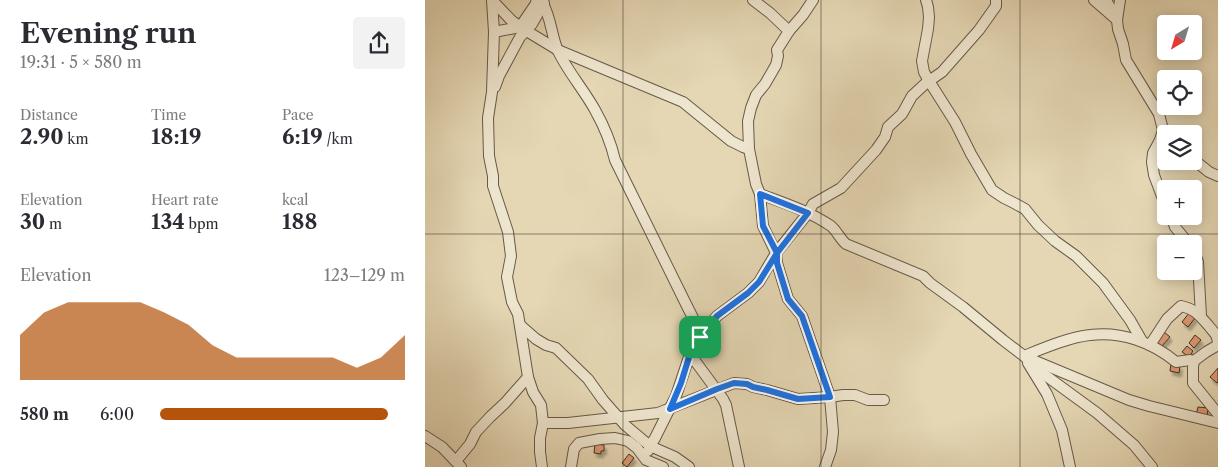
<!DOCTYPE html>
<meta charset="utf-8">
<style>
:root{--surface:#fff;--page:#f2f2f3;--text:#2b2b33;--muted:#7c7c81;--accent:#b45309}
body{margin:0;font-family:"Libre Caslon Text",serif;background:var(--page);color:var(--text);height:100vh;display:flex;flex-direction:column;font-size:19px;white-space:nowrap}
*{box-sizing:border-box;margin:0}
p{font-size:16px;color:var(--muted)}
.icon{flex:none;width:28px;height:28px;fill:none;stroke:currentColor;stroke-width:2;stroke-linecap:round;stroke-linejoin:round}
.map{position:relative;flex:1;overflow:hidden}
.sheet{display:flex;flex-direction:column;background:var(--surface);width:425px}
.sheet>*{flex:none}
.needle{width:32px;rotate:218deg}
.controls{position:absolute;left:732px;top:15px;display:grid;gap:10px}
.controls a{display:grid;place-items:center;width:45px;height:45px;border-radius:5px;background:var(--surface);box-shadow:0 2px 12px #0003;font-size:25px}
.pin{position:absolute;display:grid;place-items:center;width:42px;height:42px;color:#fff;margin:-21px;border-radius:10px;box-shadow:0 2px 8px #0006}
.round{display:grid;place-items:center;flex:none;width:52px;height:52px;border-radius:5px;background:var(--page)}
.overview{display:flex;align-items:center;justify-content:space-between;height:85px;padding:0 20px}
h1{font-size:28px;font-weight:700;line-height:38px}
.metrics{display:grid;grid-template-columns:repeat(3,1fr);gap:8px;height:85px;padding:5px 20px}
.metrics div{display:grid;align-content:center}
.metrics b{font-size:21px;font-weight:700}
.metrics small{font-size:14px;font-weight:400}
.metrics p{font-size:14px}
.chart{height:140px;padding:10px 20px}
.chart p{display:flex;justify-content:space-between}
.chart svg{width:100%;height:90px;margin-top:5px;fill:var(--accent);opacity:.7}
ul{padding:0 20px;list-style:none;font-size:16px}
li{display:grid;grid-template-columns:80px 60px 1fr;align-items:center;height:38px}
li i{height:12px;border-radius:6px;background:var(--accent)}
main{display:flex;flex:1;min-height:0}
.map>svg:first-child{display:block}
.building{fill:#e09972;stroke:#3b3025;filter:url(#shadow)}
.lines{fill:none;stroke-linecap:round;stroke-linejoin:round}
.minor-casing{stroke:#665a49;stroke-width:12}
.minor{stroke:#eee5ce;stroke-width:10}
.route-casing{stroke:#fff;stroke-width:10}
.route{stroke:#1a73e8;stroke-width:6}
.grid{fill:none;stroke:#3b3025;stroke-width:1;stroke-opacity:0.55}
</style>
<main>
<section class="sheet">
<div class="overview"><div><h1>Evening run</h1><p>19:31 · 5 × 580 m</p></div><a class="round"><svg class="icon" aria-label="share" viewBox="0 0 24 24"><path d="M12 15V3M7 8l5-5 5 5M5 13v7h14v-7"/></svg></a></div>
<div class="metrics">
<div><p>Distance</p><b>2.90<small> km</small></b></div>
<div><p>Time</p><b>18:19</b></div>
<div><p>Pace</p><b>6:19<small> /km</small></b></div>
</div>
<div class="metrics">
<div><p>Elevation</p><b>30<small> m</small></b></div>
<div><p>Heart rate</p><b>134<small> bpm</small></b></div>
<div><p>kcal</p><b>188</b></div>
</div>
<div class="chart"><p><span>Elevation</span>123–129 m</p>
<svg viewBox="0 0 160 44" preserveAspectRatio="none"><path d="M0 44V22L10 11L20 6L30 6L40 6L50 6L60 11L70 17L80 27L90 33L100 33L110 33L120 33L130 33L140 38L150 33L160 22V44z"/></svg>
</div>
<ul>
<li><b>580 m</b>6:00<i style="width:93%"></i></li>
</ul>
</section>
<div class="map">
<svg width="793" height="467" viewBox="0 0 793 467">
<defs>
<filter id="shadow"><feDropShadow dx="2.5" dy="4" stdDeviation="1" flood-color="#0004"/></filter>
</defs>
<rect width="100%" height="100%" fill="#e5d7b4"/>
<filter id="stains"><feTurbulence type="fractalNoise" baseFrequency=".004" numOctaves="4"/><feColorMatrix values="0 0 0 0 .2 0 0 0 0 .09 0 0 0 0 .02 0 0 0 .5 -.17"/></filter>
<radialGradient id="worn" r=".72"><stop offset=".6" stop-color="#630" stop-opacity="0"/><stop offset="1" stop-color="#630" stop-opacity=".3"/></radialGradient>
<g class="building">
<path d="M764,313l6,5 -7,9 -6,-5z"/>
<path d="M738,331l7,6 -9,10 -6,-5z"/>
<path d="M770,335l6,5 -7,8 -5,-5z"/>
<path d="M762,346l6,5 -4,6 -7,-5z"/>
<path d="M746,364l9,2 -1,7 -9,-2z"/>
<path d="M793,368v13l-1,2 -7,-6z"/>
<path d="M773,407l10,1 -1,9 -11,-2z"/>
<path d="M170,444l9,1v6h-3v3l-7,-1z"/>
<path d="M204,454l5,4 -7,9 -5,-4z"/>
</g>
<g class="lines">
<defs>
<g id="minor">
<path d="M67,0l19,20 9,7 38,23 125,52 48,39 12,6 6,2"/>
<path d="M67,0l2,32"/>
<path d="M112,0l-2,5 -15,22 -26,5 -2,60 -4,26 1,38 4,20v10l15,46 3,24 -4,21 5,25 6,12 10,63 5,15 8,13 2,18 -3,15v14l2,15"/>
<path d="M116,0c10,15 10,35 17,51 10,21 26,39 37,59 9,16 16,33 20,50l70,142 9,18 6,17 17,-21 31,-23 11,-11 17,-29 32,-40 5,-9 28,-16 35,-38 9,-13 3,-10 14,-13 10,-18 14,-13 16,-11 37,-42 17,-24v-6"/>
<path d="M328,0l17,13 19,18 14,-16 10,-15"/>
<path d="M501,0l2,7 1,10 -1,12 -6,32 2,11 5,9 26,41 16,32 21,36 12,8 10,5 11,6 13,16 17,16 21,15 27,27 27,37 12,21"/>
<path d="M669,0l23,20 -11,-20"/>
<path d="M695,0l-3,20 1,9 5,15 3,16 33,54 4,16 -3,10 -7,13 -1,9 2,13 12,32"/>
<path d="M364,31l-12,19 1,6 -2,9 -11,19 -9,11 -5,13 -3,13 1,28 7,35 4,10 3,32 13,27 1,10 11,36 14,17 28,81 3,35 -2,18 -6,17"/>
<path d="M70,87l4,-11 21,-39 12,-13 12,-21"/>
<path d="M769,160l15,12 9,4"/>
<path d="M335,194c24,9 49,17 71,32 6,5 9,13 15,18l77,32 7,7 33,24 40,33 21,16 21,19 52,38 37,32 18,22"/>
<path d="M746,216l4,11 14,17"/>
<path d="M769,252l4,10 3,54"/>
<path d="M95,325l16,14 10,6 10,3 32,31 15,21 22,25 25,21 25,11 14,10"/>
<path d="M275,337l-10,17 33,45 3,6 13,62"/>
<path d="M725,345l17,-26 14,-13c14,3 18,9 27,19 6,8 9,8 10,18"/>
<path d="M793,345l-12,7 -12,9 -1,6v16l25,31"/>
<path d="M599,356c20,-8 46,-19 66,-21 31,-4 62,7 86,27l14,-2 4,1"/>
<path d="M608,360l96,40 20,6 69,17"/>
<path d="M603,363l19,31 15,36 8,37"/>
<path d="M118,423h25l90,-10 76,-30 13,1 6,3 14,3 31,9 32,-2 13,-2h12l13,5h16"/>
<path d="M0,436l17,11 19,20"/>
<path d="M223,451l2,-5 5,-8 21,-42 14,-42"/>
<path d="M31,461l14,-17 6,-12 14,-15 15,-14 23,-26"/>
<path d="M146,467l3,-18 5,-6 21,-4 15,-1 13,3 9,7 9,12 17,7"/>
</g>
</defs>
<use href="#minor" class="minor-casing"/>
<use href="#minor" class="minor"/>
</g>
<g class="lines">
<defs>
<path id="route" d="M275,337l-10,17 -9,29 -11,26 47,-20 17,-6 13,1 6,3 14,3 31,9 32,-2 -28,-81 -14,-17 -11,-36v-10l31,-40 -48,-19 3,32 14,27 -18,29 -11,11 -31,23 -17,21"/>
</defs>
<use href="#route" class="route-casing"/>
<use href="#route" class="route"/>
</g>
<path class="grid" d="M198,0v467M396,0v467M595,0v467M0,234h793"/>
<rect width="100%" height="100%" filter="url(#stains)"/>
<rect width="100%" height="100%" fill="url(#worn)"/>
</svg>
<div class="controls">
<a><svg class="needle" viewBox="-14 -14 28 28"><path d="M0-13l5 13h-10z" fill="#e53935"/><path d="M0 13l5-13h-10z" fill="#7c7c81"/></svg></a>
<a><svg class="icon" aria-label="locate" viewBox="0 0 24 24"><circle cx="12" cy="12" r="6"/><path d="M12 2v4M12 18v4M2 12h4M18 12h4"/></svg></a>
<a><svg class="icon" aria-label="layers" viewBox="0 0 24 24"><path d="M12 4l9 5-9 5-9-5zM3 14l9 5 9-5"/></svg></a>
<a>+</a>
<a>−</a>
</div>
<div class="pin" style="left:275px;top:337px;background:#1e9e55"><svg class="icon" aria-label="arrive" viewBox="0 0 24 24"><path d="M6 21V4h12l-3 4 3 4H6"/></svg></div>
</div>
</main>
